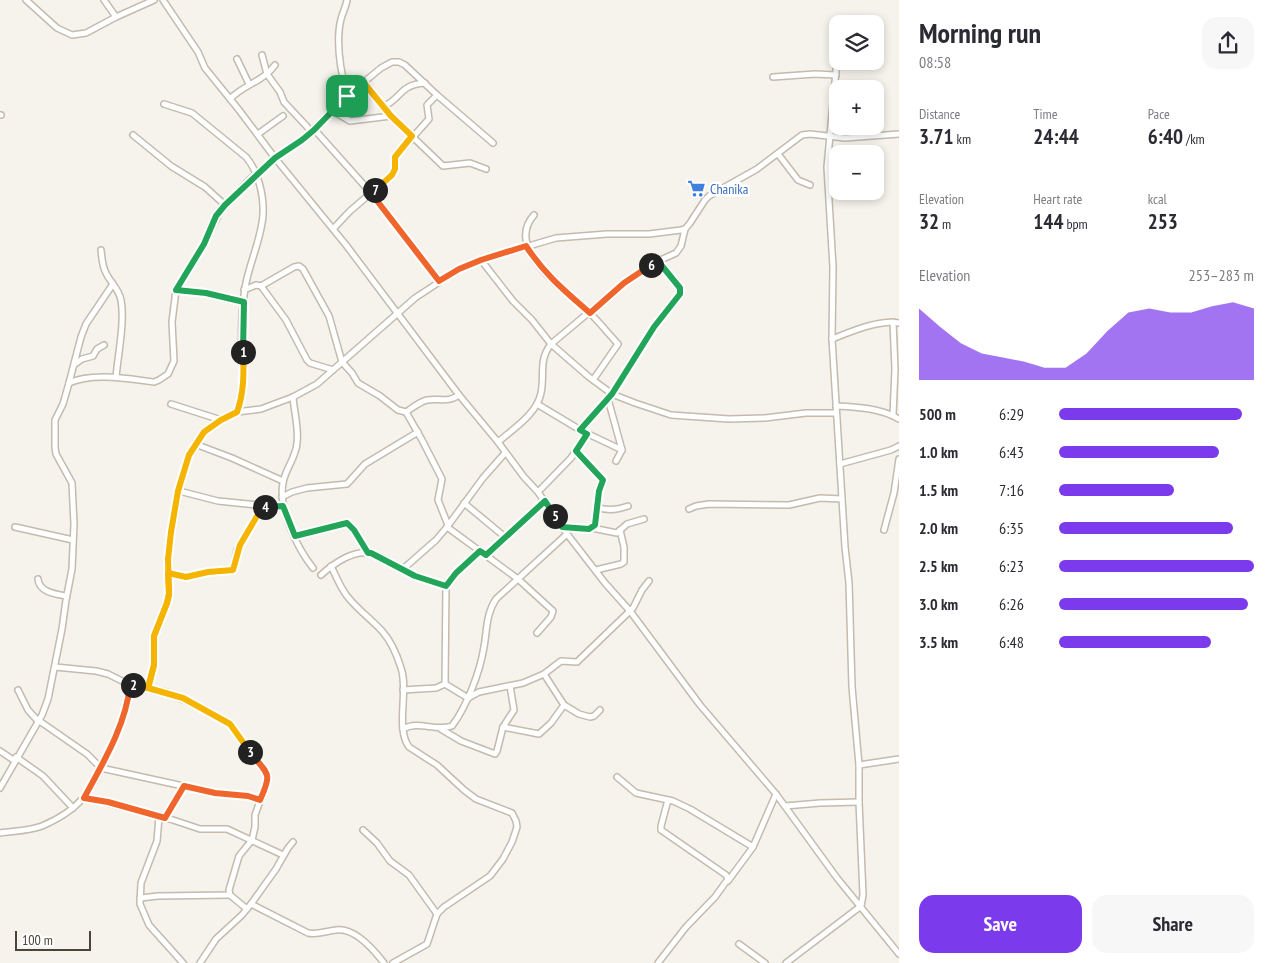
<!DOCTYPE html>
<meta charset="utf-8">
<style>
:root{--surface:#fff;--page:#f7f7f7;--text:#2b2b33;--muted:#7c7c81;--accent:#7c3aed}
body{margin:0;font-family:"PT Sans Narrow",sans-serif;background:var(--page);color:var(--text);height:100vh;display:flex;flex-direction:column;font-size:19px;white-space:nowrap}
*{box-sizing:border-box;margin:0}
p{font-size:16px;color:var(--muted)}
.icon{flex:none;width:28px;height:28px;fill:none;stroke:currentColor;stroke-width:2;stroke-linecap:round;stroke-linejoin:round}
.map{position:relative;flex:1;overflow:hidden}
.panel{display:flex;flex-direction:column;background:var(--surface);width:375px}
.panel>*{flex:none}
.buttons{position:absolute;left:829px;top:15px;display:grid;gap:10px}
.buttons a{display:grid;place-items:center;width:55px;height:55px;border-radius:10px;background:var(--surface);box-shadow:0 2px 8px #0003;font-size:25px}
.scale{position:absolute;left:15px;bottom:12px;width:76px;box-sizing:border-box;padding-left:5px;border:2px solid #4b4439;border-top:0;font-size:14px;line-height:18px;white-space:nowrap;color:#4b4439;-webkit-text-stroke:4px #fff;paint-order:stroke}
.pin{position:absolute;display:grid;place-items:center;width:42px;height:42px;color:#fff;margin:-21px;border-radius:10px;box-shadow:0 2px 8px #0006}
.km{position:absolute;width:25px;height:25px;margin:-12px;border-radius:50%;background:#222;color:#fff;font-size:14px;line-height:25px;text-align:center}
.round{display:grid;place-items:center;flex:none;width:52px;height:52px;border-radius:15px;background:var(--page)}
.overview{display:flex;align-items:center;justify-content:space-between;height:85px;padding:0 20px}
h1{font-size:28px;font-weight:600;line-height:38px}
.stats{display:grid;grid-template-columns:repeat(3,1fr);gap:8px;height:85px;padding:5px 20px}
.stats div{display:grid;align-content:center}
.stats b{font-size:21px;font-weight:600}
.stats small{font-size:14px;font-weight:400}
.stats p{font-size:14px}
.chart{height:140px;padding:10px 20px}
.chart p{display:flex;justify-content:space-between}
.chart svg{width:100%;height:90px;margin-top:5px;fill:var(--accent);opacity:.7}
.cta{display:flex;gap:10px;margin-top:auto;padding:10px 20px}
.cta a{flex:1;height:58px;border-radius:15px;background:var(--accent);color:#fff;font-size:20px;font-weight:600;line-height:58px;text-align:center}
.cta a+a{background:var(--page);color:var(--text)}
ul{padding:0 20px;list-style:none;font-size:16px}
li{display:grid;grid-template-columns:80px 60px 1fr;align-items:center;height:38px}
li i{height:12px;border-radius:6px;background:var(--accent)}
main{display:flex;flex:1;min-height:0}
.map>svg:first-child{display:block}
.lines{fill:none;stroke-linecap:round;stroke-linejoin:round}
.street-casing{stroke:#c2bbae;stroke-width:8}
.street{stroke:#fff;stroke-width:5}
.split-1-casing{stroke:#fff;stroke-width:10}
.split-2-casing{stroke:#fff;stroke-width:10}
.split-3-casing{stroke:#fff;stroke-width:10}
.split-4-casing{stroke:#fff;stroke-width:10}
.split-5-casing{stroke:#fff;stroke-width:10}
.split-6-casing{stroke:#fff;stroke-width:10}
.split-7-casing{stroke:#fff;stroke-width:10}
.split-8-casing{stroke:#fff;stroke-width:10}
.split-1{stroke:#22a559;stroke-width:6}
.split-2{stroke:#f5b400;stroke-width:6}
.split-3{stroke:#f0652b;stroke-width:6}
.split-4{stroke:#f5b400;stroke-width:6}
.split-5{stroke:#22a559;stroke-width:6}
.split-6{stroke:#22a559;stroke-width:6}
.split-7{stroke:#f0652b;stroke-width:6}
.split-8{stroke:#f5b400;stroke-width:6}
.labels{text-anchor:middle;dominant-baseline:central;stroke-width:5;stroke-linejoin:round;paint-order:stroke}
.shop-label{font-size:14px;fill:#366cbe;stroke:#fff;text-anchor:start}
</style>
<main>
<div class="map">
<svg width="899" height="963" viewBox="0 0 899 963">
<rect width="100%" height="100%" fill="#f6f3ec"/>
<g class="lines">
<defs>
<g id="street">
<path d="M26,0l31,28 15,7 14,-2 30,-16 38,-17"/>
<path d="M104,0l12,17"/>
<path d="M163,0l35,52 7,16 34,42 36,48 71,87 113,150 39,47 26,35 14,15 29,42 38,49 25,28 70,94 76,89 61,84 62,76"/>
<path d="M347,0c-1,6 -4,12 -6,19 -6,24 0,54 6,77"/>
<path d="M262,55l5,19 13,18 4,10 27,29"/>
<path d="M237,59l12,25"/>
<path d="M773,77l42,-3 21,1"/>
<path d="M364,83l27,33"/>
<path d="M230,99c13,-14 34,-18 45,-34"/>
<path d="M164,104l28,9 54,44c12,14 18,38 17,57 -1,24 -14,49 -18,74 -3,19 -4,41 -3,61 2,21 3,43 -5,63"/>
<path d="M383,107c20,-10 16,-22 42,-24"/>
<path d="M333,111l17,10 41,-5 52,50 27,-3 16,6"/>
<path d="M0,115h1"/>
<path d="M314,129l57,64 68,88"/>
<path d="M258,134l25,-18"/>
<path d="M133,135l38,31 34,21 20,18"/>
<path d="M778,154l20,26 12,5"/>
<path d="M534,215c-31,35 33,76 55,97 10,10 19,21 29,32l-25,36"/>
<path d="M333,229l17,-18 42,-36 3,-6v-12l34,-38 -2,-14 10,-10"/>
<path d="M101,250c1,8 1,16 5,23 4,9 13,16 15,27 4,21 -3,55 -5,77"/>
<path d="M481,260l32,41 19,19 19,24 38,33 23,17 23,9 36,12 58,4 36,-1 41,-5h30"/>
<path d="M261,286l33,-19 5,-1 4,3 26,47 13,46 10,11 6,10 22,13 18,14 8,2c6,-4 13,-10 21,-12 11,-2 22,3 32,-5"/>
<path d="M176,290l30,3 38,9"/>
<path d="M244,290l12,-5 5,1 25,34 21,40 3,3 23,7"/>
<path d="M832,339c18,-7 48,-20 67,-16"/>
<path d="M75,364l7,-5 11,-3 4,-7 7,-4"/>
<path d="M69,383l12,-46 5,-13 27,-40"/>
<path d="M293,397c1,15 6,31 4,46 -1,15 -12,26 -14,40 -5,25 14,65 30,85"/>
<path d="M608,399l14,51 -6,11"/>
<path d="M171,404l50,16"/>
<path d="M537,404l45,27 40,19"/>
<path d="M836,406c21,1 44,2 63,13"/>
<path d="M406,412l16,28 20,39 -4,21 10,25"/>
<path d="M893,415l2,-46 -2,-47"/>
<path d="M580,430l32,-36 42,-67 27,-33 -1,-6 -21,-27"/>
<path d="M498,442c15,-13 39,-28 43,-49 4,-19 -3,-32 10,-49l73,-61 30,-20 22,-10 5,-7 4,-17"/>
<path d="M195,444l37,14 51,23"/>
<path d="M840,464l51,-14 8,-4"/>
<path d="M179,491l39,10 49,5"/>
<path d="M538,492l33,-34 16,-24"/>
<path d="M282,497l10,-5 15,-4 40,-4 18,-20 53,-32"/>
<path d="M464,503l41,34"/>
<path d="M597,507c10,4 20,3 31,-1"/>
<path d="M689,509l7,-3 13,-2 80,1 31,-7 22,1"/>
<path d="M15,527l58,13"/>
<path d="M447,527l71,52 35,32 -2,6 -14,16"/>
<path d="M562,527l27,2 5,-2 5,-36 4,-10 -27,-30"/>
<path d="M592,528l25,5 10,-9 17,-5"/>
<path d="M884,530l10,-37 5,-34"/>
<path d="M295,536l52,-13 7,7 14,23"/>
<path d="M486,555l59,-54"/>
<path d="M331,566c5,10 9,21 16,30 10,13 24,23 35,35 9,10 15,24 19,37 8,22 -6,60 8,79l28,18 27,25 12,9 36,14 4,8 1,6 -5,15 -9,17 -13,17 -46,31 -7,7 -10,30 -34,19"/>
<path d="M403,569l33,-29 11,-13 36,-49 22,-25"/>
<path d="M596,570l25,-6 3,-2v-15l-4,-17"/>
<path d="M168,573l18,4 22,-5 25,-2 4,-20 23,-39 8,-5h15"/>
<path d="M321,575c12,-11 34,-27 51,-21 15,4 28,15 41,21 11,5 23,8 33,11"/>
<path d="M38,579c1,13 17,15 28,17"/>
<path d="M55,667l41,4 12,3 22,11 36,7 36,16 28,16 13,20 21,24 4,11 -13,36v12l-3,13 -13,16 -10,34 1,5 17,14"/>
<path d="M544,674l20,31 15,9 11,3 4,-1 6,-6"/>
<path d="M445,684l23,14 11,-6 44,-9 21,-9 17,-13 16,1 56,-54 9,-18 7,-9"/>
<path d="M148,688l6,-23v-29l15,-42v-47l10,-56 10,-36 15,-23 17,-12 16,-8 24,-3 32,-12 24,-13 98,-86 44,-29 22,-9 75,-22 51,-4h42l32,-4 4,-1 5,-6 15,-23 4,-4 48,-27 45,-34 8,-1 35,4 54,-4"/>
<path d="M18,690l10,20 10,11"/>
<path d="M403,690l33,-2 9,-4 1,-98 10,-13 24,-22"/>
<path d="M38,720l49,34 14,14 114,25 33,3 12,4"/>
<path d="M503,727l36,7 12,-11 13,-18"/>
<path d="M403,729c15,-9 33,3 49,-3 15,-20 28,-54 32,-79 3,-17 2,-33 12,-48l71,-65"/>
<path d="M441,729l20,12 34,13 2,-3 6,-24 11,-17 -4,-24"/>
<path d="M0,751l15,10"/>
<path d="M16,757l27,19 30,32"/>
<path d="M859,765l40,-6"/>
<path d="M617,777l19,16 37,8 17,8 63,38"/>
<path d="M0,788l42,-73 6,-16 14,-70 4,-29 6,-31 2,-45 -2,-41 -16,-29 -1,-7v-27l8,-16 6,-21c24,-11 60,-4 85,-1l5,-2 9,-6 6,-13 -2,-39 4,-32 28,-46 17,-34 29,-31 25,-21 27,-18 50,-48 29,-24 11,-6h7l6,3 32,30 56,48"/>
<path d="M84,797l89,23 27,9h27l56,26"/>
<path d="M785,806l35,-3 39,-1"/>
<path d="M159,817l-2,24 -16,42 -1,21 9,21 34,38"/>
<path d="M165,818l19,-32"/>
<path d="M363,830l14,13 13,18 19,14 28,39"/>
<path d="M0,833c13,-2 29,-2 42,-7 14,-6 31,-16 41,-28 19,-24 44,-83 47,-113"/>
<path d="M728,881l25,-34 23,-53"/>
<path d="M140,898l18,-2 72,-1"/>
<path d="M251,904l57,29c10,2 18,-2 28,-3 18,-3 38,20 48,33"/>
<path d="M739,944l26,19"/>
<path d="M200,963l16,-24 26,-24 9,-11 25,-35 12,-21 5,-6"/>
<path d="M658,963l28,-36 29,-30 13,-18 -2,-4 -65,-45v-4l7,-26"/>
<path d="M786,963l75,-57 2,-11 -4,-93v-37l-7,-78 -3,-104 -4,-36 -13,-208 1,-72 -6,-100 11,-117"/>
</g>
</defs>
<use href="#street" class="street-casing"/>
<use href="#street" class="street"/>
</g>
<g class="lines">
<defs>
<path id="split-1" d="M243,352l1,-50 -38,-9 -30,-3 28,-46 12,-28 9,-11 50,-47 27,-18 12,-10 33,-34"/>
<path id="split-2" d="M133,685l15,3 6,-23v-29l13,-33 2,-9 -1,-35 3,-27 7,-41 11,-36 15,-23 17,-12 16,-8c7,-19 7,-39 6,-60"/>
<path id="split-3" d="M133,685h-3c-4,40 -27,78 -46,113l24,4 57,16 19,-32 31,7 33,3 12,4c13,-28 8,-25 -10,-48"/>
<path id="split-4" d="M250,752l-20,-28 -47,-26 -35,-10 6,-23v-29l13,-33 2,-9 -1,-21 18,4 22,-5 25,-2 7,-25 20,-34 5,-4"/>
<path id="split-5" d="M265,507l18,-1 12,30 52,-13 7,7 14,23h3l44,23 31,10 10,-13 24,-22 6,4 59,-54 10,15"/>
<path id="split-6" d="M555,516l7,11 27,2 6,-4 4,-34 4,-11 -27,-29 11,-17 -7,-4 32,-36 42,-67 26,-33v-6l-22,-27 -7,4"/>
<path id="split-7" d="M375,190l-4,3 68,88 20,-12 22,-9 45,-14c19,29 39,45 64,67l34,-30 27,-18"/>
<path id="split-8" d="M347,96l17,-13 27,33 21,20 -17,21v12l-3,6 -17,15"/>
</defs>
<use href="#split-1" class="split-1-casing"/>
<use href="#split-2" class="split-2-casing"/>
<use href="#split-3" class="split-3-casing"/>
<use href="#split-4" class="split-4-casing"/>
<use href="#split-5" class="split-5-casing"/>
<use href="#split-6" class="split-6-casing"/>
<use href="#split-7" class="split-7-casing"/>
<use href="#split-8" class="split-8-casing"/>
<use href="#split-1" class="split-1"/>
<use href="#split-2" class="split-2"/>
<use href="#split-3" class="split-3"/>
<use href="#split-4" class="split-4"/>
<use href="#split-5" class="split-5"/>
<use href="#split-6" class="split-6"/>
<use href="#split-7" class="split-7"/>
<use href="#split-8" class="split-8"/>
</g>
<defs>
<symbol id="supermarket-bare" viewBox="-9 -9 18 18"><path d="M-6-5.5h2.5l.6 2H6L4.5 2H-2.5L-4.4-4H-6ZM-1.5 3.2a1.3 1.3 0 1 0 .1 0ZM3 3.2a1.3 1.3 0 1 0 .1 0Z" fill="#3f7fe0" stroke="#fff" stroke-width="2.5" paint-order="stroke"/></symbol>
</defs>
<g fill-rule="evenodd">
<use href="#supermarket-bare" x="684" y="176" width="25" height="25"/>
</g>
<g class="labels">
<g class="shop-label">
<text x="710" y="189">Chanika</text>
</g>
</g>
</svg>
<div class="buttons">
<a><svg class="icon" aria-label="layers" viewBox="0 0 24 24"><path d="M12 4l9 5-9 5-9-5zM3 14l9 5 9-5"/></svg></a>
<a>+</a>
<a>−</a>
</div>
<div class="scale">100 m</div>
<div class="pin" style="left:347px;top:96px;background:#1e9e55"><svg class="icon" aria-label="arrive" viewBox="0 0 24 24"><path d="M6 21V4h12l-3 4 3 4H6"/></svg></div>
<b class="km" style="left:243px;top:352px">1</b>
<b class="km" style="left:133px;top:685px">2</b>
<b class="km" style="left:250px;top:752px">3</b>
<b class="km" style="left:265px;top:507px">4</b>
<b class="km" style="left:555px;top:516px">5</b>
<b class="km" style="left:651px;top:265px">6</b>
<b class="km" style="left:375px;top:190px">7</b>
</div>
<section class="panel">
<div class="overview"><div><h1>Morning run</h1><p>08:58</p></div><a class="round"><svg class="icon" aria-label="share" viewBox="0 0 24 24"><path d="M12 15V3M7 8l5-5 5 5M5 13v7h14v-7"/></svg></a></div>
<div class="stats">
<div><p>Distance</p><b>3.71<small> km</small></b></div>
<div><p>Time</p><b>24:44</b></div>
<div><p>Pace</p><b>6:40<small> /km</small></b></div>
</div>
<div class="stats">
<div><p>Elevation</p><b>32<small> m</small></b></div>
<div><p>Heart rate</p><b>144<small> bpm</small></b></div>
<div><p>kcal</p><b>253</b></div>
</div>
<div class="chart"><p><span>Elevation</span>253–283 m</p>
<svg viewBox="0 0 160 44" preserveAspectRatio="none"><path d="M0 44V9L10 18L20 26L30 31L40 33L50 35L60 38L70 38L80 31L90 20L100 11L110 9L120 11L130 11L140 8L150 6L160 9V44z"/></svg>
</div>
<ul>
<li><b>500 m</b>6:29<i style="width:94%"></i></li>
<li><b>1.0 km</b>6:43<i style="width:82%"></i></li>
<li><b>1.5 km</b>7:16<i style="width:59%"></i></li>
<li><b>2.0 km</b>6:35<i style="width:89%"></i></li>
<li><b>2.5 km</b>6:23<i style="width:100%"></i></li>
<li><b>3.0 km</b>6:26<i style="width:97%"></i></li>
<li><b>3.5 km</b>6:48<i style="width:78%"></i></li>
</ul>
<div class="cta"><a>Save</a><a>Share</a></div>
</section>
</main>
